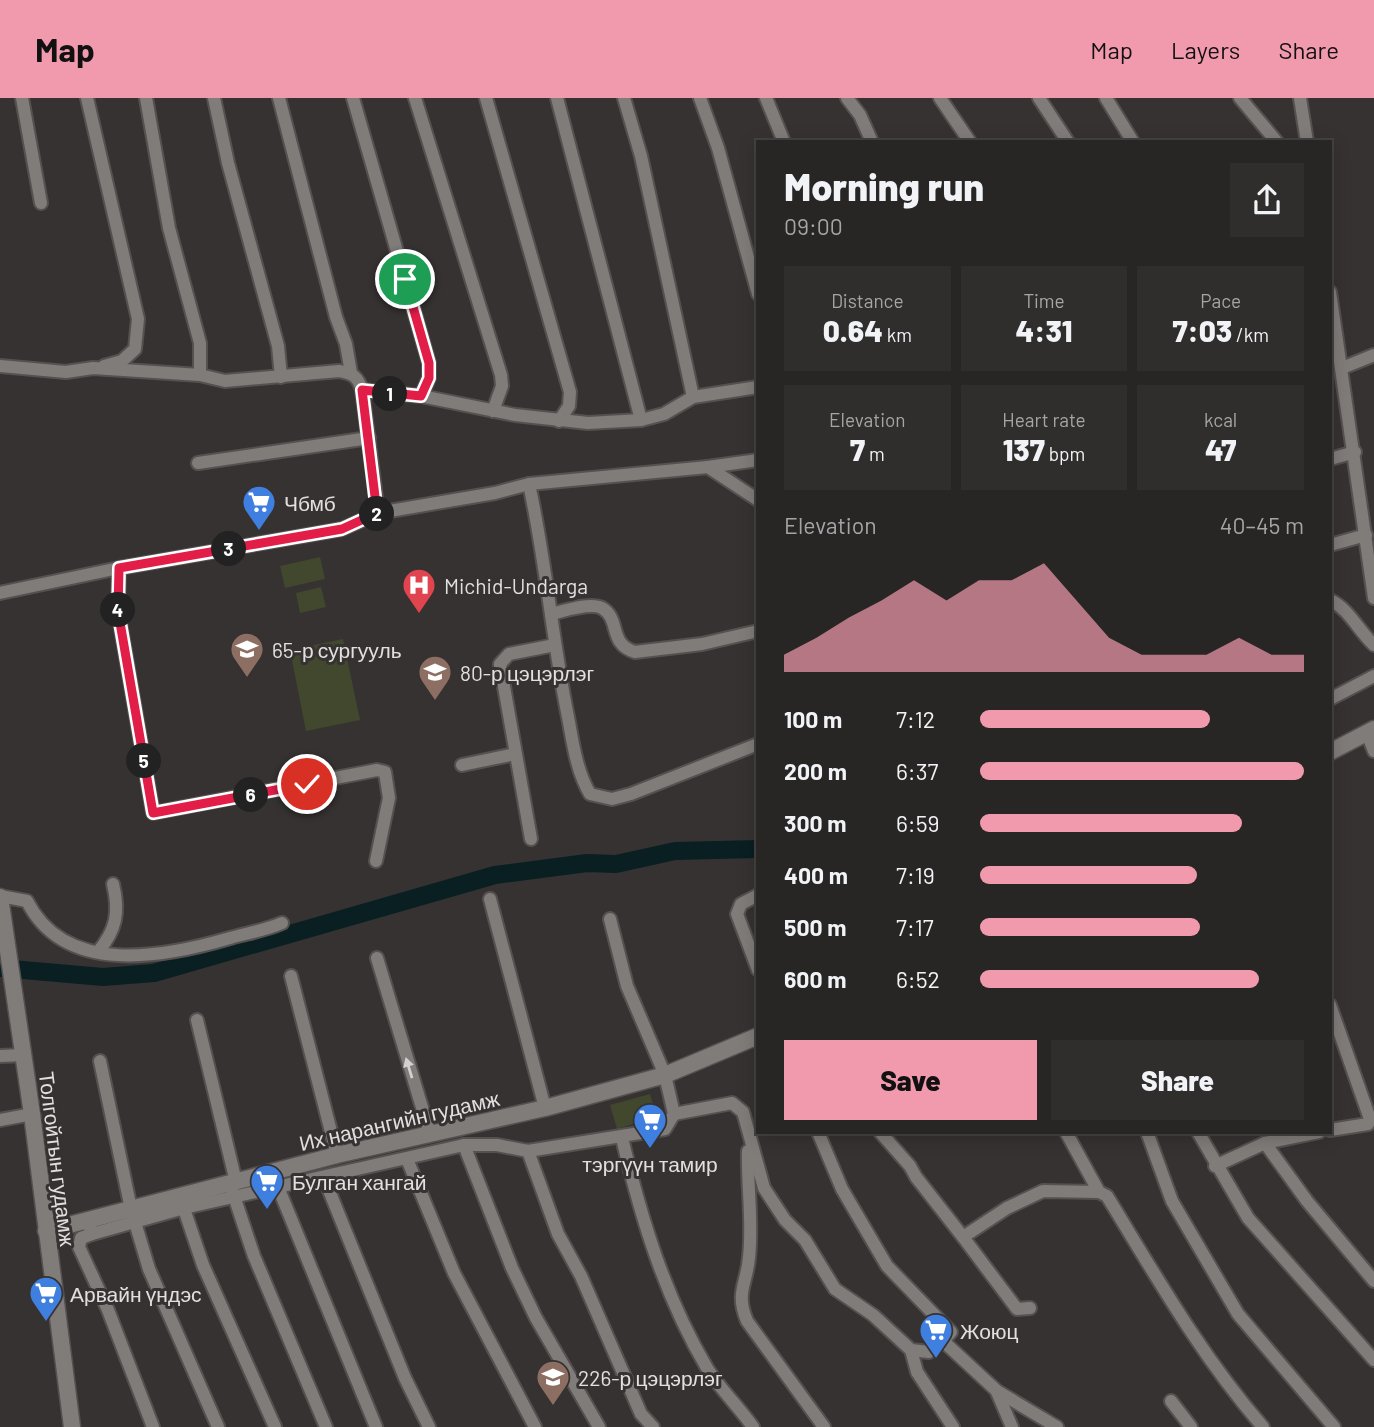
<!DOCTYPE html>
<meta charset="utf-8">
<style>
:root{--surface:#282625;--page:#302e2d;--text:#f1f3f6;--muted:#a5a5a7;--line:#444342;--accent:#f29aad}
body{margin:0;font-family:Barlow,sans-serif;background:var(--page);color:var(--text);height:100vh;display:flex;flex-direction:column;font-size:26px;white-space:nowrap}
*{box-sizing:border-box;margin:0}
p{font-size:23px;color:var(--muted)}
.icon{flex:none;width:38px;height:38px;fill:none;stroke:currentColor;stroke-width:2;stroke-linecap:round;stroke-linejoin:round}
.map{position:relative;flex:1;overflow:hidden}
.sheet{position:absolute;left:756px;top:42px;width:576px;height:994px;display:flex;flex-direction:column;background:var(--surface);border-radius:0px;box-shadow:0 4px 18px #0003,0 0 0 2px var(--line)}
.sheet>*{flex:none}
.pin{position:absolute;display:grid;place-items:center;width:60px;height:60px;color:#fff;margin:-30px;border:4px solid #fff;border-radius:50%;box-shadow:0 2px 7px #0007}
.km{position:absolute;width:35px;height:35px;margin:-18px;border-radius:50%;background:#222;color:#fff;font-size:19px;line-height:35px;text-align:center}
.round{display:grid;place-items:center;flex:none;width:74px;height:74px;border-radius:0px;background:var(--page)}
.head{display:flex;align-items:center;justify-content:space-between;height:119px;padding:0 28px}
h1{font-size:38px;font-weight:800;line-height:52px}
.metrics{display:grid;grid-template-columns:repeat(3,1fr);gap:10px;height:119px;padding:7px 28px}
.metrics div{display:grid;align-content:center;border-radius:0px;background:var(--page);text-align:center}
.metrics b{font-size:30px;font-weight:800}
.metrics small{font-size:19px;font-weight:400}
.metrics p{font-size:19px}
.chart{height:196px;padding:14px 28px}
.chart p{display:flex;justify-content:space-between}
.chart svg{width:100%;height:126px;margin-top:7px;fill:var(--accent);opacity:.7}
.button{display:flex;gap:14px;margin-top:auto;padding:14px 28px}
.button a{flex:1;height:80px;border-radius:0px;background:var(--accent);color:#111;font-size:28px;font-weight:800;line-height:80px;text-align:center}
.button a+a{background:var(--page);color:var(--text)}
ul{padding:0 28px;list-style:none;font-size:23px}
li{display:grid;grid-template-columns:112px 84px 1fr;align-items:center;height:52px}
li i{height:18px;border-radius:9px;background:var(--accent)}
header{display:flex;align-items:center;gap:42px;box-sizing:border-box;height:98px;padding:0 35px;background:var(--accent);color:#111}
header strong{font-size:33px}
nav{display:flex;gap:38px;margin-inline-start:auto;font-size:24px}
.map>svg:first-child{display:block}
.green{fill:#41482d}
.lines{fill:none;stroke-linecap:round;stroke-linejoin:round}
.river{stroke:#091f22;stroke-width:18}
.minor-casing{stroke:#545150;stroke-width:16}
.secondary-casing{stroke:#545150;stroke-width:19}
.minor{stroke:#807c7a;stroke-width:12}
.secondary{stroke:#807c7a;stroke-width:16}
.oneway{fill:#d3d1d0}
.route-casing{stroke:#fff;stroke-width:14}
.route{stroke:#e11d48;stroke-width:9}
.labels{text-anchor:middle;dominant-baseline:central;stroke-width:6;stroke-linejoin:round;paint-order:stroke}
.poi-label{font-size:21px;fill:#e2e0df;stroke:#363231;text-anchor:start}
.street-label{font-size:21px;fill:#e2e0df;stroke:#363231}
</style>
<header>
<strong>Map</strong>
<nav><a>Map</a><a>Layers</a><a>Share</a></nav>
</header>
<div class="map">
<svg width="1374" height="1329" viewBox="0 0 1374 1329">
<rect width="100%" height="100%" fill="#363231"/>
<g class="green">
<path d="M320,459l5,22 -40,9 -5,-22z"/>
<path d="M321,489l5,20 -26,6 -4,-20z"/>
<path d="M343,541l17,81 -54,11 -16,-81z"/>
<path d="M650,996l7,23 -40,12 -7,-24z"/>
</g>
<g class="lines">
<path class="river" d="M0,870l103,9 51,-4 341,-98 92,-12 29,1 59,-13 83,-2"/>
<defs>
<g id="minor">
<path d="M22,0l19,105"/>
<path d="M87,0l51,221 -3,30 -13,12 -18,5"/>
<path d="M146,0l23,130 31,115v32"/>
<path d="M214,0l14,65 50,183 3,31"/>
<path d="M279,0l57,219 10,27 5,29"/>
<path d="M353,0l76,265v15l-8,18"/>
<path d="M415,0l86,277 1,11 -9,25"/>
<path d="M486,0l84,294 -1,14 -10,15"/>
<path d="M557,0l84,322"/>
<path d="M624,0l17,58 52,241"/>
<path d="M700,0l18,50 40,146"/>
<path d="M766,0l18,44"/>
<path d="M847,0l13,17 12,27"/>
<path d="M940,0l30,44"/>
<path d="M1039,0l29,44"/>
<path d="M1106,0l27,44"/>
<path d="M1240,0l37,44"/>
<path d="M1300,0l7,44"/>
<path d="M1330,194l44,306"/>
<path d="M0,268l66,6 27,-4 107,7 25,6 114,-10c14,2 19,6 23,19"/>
<path d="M1342,270l32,-13"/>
<path d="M1330,361l25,-7"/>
<path d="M198,365l171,-25"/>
<path d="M708,369l50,-7"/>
<path d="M529,386c17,77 23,155 39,233 5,26 8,53 22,77l22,5 19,-5 127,-50"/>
<path d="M378,415l-16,-123 59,6 94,19 73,8 53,-3 23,-6 29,-17 65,-10"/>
<path d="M1330,447l36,-10"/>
<path d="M119,470l-1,43 35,202 224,-43 8,2 4,26 -13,63"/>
<path d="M0,495l119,-25 223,-39 36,-16 117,-20 34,-9 179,-17 50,33"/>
<path d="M1330,502c19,9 28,30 44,45"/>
<path d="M551,516c13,-3 39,-12 51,-6 19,11 6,36 33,44l67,-8 56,-13"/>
<path d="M1330,601l44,-23"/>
<path d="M1367,635l7,18"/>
<path d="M462,667l53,-11"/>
<path d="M531,741l-31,-175 9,-10 46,-9"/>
<path d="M758,797l-17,9 -4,10 21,56"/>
<path d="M0,798l27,5c38,76 138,56 203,37 18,-5 36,-8 52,-15"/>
<path d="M490,801l55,209"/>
<path d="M98,854c18,-22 22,-39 15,-68"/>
<path d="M377,860l53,176"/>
<path d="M291,878l46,179"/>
<path d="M1330,907l40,114 -2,5 -38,6"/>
<path d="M197,922l39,162"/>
<path d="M0,958l24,-1"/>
<path d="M100,963l31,148 18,60 69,158"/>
<path d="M674,1016l58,-11 11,9 21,76 21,32 20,20 30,49 38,26 38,35 18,2 14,-11 54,50 60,36"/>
<path d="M0,1022l32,-6"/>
<path d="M818,1034l24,57 45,77 64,66 -8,9"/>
<path d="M880,1034l30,34 6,11 47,60 44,-29 36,-17 56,1 8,4c49,80 94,160 156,231"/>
<path d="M1066,1034l33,60"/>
<path d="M1147,1034l25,69 66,113 96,113"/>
<path d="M1198,1034l50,86 126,142"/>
<path d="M622,1040c19,80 43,159 85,230 13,21 32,39 46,59"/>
<path d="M1265,1045l54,-11"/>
<path d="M464,1047l48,123 24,50 63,109"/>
<path d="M528,1053l30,83 23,42 60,138 12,13"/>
<path d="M748,1053c-1,35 5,71 1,106 -2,27 -14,35 -2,64l77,106"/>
<path d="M407,1061l47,114 81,154"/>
<path d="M1215,1068l50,-23 42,58 67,80"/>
<path d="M324,1080l81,200 24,49"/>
<path d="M278,1089l98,240"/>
<path d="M232,1092l22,66 72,171"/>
<path d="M182,1105l21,62 72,162"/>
<path d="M90,1129l2,7 -11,4 -2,9 29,63 45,117"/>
<path d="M92,1136l92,-26 280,-63h33l31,6 137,-22 9,-15 -9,-39 -38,-89 -17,-67"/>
<path d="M963,1139l54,72 13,-1"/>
<path d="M911,1252l6,22 36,55"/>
<path d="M997,1294l15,35"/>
<path d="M1171,1303l20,26"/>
</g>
<g id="secondary">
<path d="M1330,654l44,-23"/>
<path d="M0,799l32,217 40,313"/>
<path d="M46,1133l291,-76 208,-47 120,-33 93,-39"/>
</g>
</defs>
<use href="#minor" class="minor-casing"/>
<use href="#secondary" class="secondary-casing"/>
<use href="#minor" class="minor"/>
<use href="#secondary" class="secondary"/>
</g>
<defs><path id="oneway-solid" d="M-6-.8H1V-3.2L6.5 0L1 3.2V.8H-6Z" transform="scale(1.75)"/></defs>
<use class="oneway" href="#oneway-solid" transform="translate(409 970) rotate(-107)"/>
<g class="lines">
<defs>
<path id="route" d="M307,686l-154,29 -35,-202 1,-43 223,-39 35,-16 -15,-123 59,6 8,-18v-15l-24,-84"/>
</defs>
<use href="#route" class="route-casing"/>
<use href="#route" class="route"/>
</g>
<defs>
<symbol id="supermarket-pin" viewBox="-11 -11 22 30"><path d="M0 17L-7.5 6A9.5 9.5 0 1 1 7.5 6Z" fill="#3f7fe0" stroke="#363231"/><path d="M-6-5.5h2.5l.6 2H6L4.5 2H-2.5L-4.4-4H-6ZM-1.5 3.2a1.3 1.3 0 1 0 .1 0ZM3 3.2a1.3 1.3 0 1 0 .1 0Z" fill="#fff"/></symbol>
<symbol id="hospital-pin" viewBox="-11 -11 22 30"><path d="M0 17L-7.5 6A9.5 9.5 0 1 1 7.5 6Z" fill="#e0444e" stroke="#363231"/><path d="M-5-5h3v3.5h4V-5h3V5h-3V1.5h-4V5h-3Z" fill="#fff"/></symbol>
<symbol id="school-pin" viewBox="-11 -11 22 30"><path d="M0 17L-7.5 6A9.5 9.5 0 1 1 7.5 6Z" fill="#8d6e63" stroke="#363231"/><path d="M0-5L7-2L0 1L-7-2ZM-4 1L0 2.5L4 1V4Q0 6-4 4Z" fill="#fff"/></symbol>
</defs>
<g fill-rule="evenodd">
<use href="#supermarket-pin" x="240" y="385" width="38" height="52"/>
<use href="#hospital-pin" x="400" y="468" width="38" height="52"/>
<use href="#school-pin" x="228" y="532" width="38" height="52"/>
<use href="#school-pin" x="416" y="555" width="38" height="52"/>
<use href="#supermarket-pin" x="631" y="1003" width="38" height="52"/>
<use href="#supermarket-pin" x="248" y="1064" width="38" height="52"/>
<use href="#supermarket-pin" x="27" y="1176" width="38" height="52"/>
<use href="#supermarket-pin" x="917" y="1213" width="38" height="52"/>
<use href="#school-pin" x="534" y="1260" width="38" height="52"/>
</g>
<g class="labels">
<g class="poi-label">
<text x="284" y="404">Чбмб</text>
<text x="444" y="487">Michid-Undarga</text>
<text x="272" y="551">65-р сургууль</text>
<text x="460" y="574">80-р цэцэрлэг</text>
<text x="650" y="1065" text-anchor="middle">тэргүүн тамир</text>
<text x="292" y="1083">Булган хангай</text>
<text x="70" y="1195">Арвайн үндэс</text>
<text x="960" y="1232">Жоюц</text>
<text x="578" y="1279">226-р цэцэрлэг</text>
</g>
<g class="street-label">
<text transform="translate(399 1022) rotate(-13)">Их нарангийн гудамж</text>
<text transform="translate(58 1061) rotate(83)">Толгойтын гудамж</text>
</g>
</g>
</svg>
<div class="pin" style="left:405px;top:181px;background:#1e9e55"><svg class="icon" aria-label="arrive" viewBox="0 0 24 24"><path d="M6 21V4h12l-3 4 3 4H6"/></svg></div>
<div class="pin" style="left:307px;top:686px;background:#d93025"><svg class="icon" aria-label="check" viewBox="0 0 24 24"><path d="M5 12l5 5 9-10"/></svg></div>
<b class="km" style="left:390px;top:296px">1</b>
<b class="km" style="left:377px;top:416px">2</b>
<b class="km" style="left:229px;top:451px">3</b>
<b class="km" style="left:118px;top:512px">4</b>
<b class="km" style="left:144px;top:663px">5</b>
<b class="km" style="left:251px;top:697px">6</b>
<section class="sheet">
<div class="head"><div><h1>Morning run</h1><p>09:00</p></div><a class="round"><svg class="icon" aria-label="share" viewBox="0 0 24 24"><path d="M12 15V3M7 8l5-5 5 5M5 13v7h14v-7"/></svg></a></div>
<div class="metrics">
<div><p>Distance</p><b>0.64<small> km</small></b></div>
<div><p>Time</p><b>4:31</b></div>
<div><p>Pace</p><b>7:03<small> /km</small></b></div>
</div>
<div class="metrics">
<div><p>Elevation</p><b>7<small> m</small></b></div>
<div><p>Heart rate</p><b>137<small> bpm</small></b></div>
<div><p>kcal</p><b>47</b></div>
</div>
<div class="chart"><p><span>Elevation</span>40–45 m</p>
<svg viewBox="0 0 160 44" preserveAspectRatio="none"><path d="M0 44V38L10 32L20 25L30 19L40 12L50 19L60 12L70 12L80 6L90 19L100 32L110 38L120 38L130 38L140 32L150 38L160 38V44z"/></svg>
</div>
<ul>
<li><b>100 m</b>7:12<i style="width:71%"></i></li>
<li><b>200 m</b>6:37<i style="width:100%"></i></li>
<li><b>300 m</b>6:59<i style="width:81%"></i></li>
<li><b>400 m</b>7:19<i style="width:67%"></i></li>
<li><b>500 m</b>7:17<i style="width:68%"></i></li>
<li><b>600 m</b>6:52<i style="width:86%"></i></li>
</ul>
<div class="button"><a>Save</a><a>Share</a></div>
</section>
</div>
